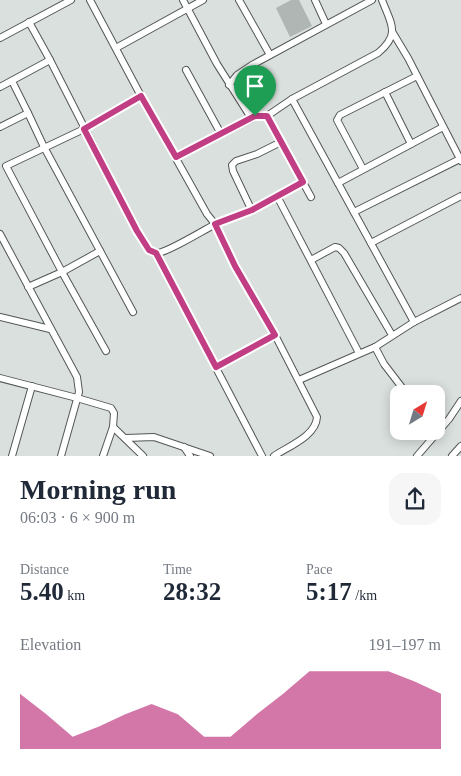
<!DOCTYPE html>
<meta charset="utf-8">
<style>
:root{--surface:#fff;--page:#f6f6f7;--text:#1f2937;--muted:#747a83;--accent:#c13e84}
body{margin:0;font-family:"Times New Roman",serif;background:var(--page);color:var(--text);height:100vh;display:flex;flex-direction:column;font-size:19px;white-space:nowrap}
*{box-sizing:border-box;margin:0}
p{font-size:16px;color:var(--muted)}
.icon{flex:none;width:28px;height:28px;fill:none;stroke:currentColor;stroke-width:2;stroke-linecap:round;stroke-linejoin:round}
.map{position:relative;height:456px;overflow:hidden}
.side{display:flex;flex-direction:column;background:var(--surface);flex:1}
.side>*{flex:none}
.needle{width:32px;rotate:38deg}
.controls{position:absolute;left:390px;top:385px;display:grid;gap:10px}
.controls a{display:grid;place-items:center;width:55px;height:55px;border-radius:10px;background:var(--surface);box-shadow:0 2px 12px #0003;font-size:25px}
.pin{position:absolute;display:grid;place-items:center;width:42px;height:42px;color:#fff;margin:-51px -21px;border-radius:50% 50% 50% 0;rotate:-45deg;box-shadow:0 0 5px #0007}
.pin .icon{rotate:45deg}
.round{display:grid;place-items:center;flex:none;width:52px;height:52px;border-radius:15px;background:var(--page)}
.headline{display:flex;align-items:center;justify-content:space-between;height:85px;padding:0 20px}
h1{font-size:28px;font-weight:800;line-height:38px}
.figures{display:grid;grid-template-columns:repeat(3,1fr);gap:8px;height:85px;padding:5px 20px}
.figures div{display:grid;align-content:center}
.figures b{font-size:25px;font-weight:800}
.figures small{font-size:14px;font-weight:400}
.figures p{font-size:14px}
.chart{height:140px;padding:10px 20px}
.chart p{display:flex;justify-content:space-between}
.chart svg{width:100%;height:90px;margin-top:5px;fill:var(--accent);opacity:.7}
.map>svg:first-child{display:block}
.building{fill:#b0b6b3}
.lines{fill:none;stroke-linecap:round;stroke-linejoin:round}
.minor-casing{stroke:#525755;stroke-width:8}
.minor{stroke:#fff;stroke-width:6}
.route-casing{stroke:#fff;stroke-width:10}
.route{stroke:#c13e84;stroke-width:6}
</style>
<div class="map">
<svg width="461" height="456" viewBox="0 0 461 456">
<rect width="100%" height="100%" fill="#dae0dd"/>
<path class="building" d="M291,0h8l13,26 -22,11 -14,-29z"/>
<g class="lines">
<defs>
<g id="minor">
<path d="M90,0l51,96 66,118 8,10 20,42 40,69 42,82c-1,19 -28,29 -43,39"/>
<path d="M183,0l34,64 31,49 7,4 12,-1 44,81"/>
<path d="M239,0l31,55"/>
<path d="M315,0l11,24"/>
<path d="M29,22l21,38 87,171c5,8 10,22 20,22 10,0 48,-24 59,-29 11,-6 25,-8 36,-14 18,-8 34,-19 51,-28"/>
<path d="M393,33l15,25 53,103"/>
<path d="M0,38l71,-38"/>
<path d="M116,48l87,-48"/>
<path d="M186,70l35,64"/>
<path d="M12,81l16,32"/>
<path d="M229,85l8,-10 15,-10 120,-65"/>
<path d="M0,87l50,-27"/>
<path d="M385,92l26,52"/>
<path d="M292,99l122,223"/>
<path d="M267,116l25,-17 86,-46c23,-19 13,-29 4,-53"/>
<path d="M0,127l28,-14 16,34 89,165"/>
<path d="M176,157l79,-40"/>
<path d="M363,169l-26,-49 3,-5 77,-39"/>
<path d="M338,183l105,-56"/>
<path d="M277,196l82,157"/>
<path d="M252,211l-19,-40 -1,-6 4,-4 21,-7 24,-12"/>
<path d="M354,212l106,-53"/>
<path d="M0,234l77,143 2,15 -18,64"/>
<path d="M371,243l90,-47"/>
<path d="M100,251l-38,21 44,79"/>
<path d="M156,253l106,203"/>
<path d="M311,260l24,-13 4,1 5,5 48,82"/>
<path d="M28,287l34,-15 -56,-106 78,-37 57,-33"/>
<path d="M0,317l50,12"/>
<path d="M375,347l39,-25 47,-24"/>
<path d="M216,367l59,-32"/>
<path d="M0,378l77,20 34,10 3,5 -1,14 -10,29"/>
<path d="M299,380l76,-33 9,17 23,30"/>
<path d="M113,427l30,29"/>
<path d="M126,438l28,-1 56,19"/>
<path d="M184,447l6,9"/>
<path d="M12,456l20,-70"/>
<path d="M417,456l32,-37 12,-18"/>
<path d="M452,456l9,-10"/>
</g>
</defs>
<use href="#minor" class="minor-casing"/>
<use href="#minor" class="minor"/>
</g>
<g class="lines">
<defs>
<path id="route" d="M141,96l35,61 79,-41h12l36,66 -51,28 -37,14 20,42 40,69 -59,32 -60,-114 -7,-3 -12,-19 -53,-102z"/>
</defs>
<use href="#route" class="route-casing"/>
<use href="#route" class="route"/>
</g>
</svg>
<div class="controls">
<a><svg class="needle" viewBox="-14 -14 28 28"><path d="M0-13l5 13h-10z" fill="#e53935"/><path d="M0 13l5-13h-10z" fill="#747a83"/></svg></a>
</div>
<div class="pin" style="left:255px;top:116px;background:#1e9e55"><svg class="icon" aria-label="arrive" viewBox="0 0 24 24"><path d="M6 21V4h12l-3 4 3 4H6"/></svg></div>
</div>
<section class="side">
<div class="headline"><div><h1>Morning run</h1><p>06:03 · 6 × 900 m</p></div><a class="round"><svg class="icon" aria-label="share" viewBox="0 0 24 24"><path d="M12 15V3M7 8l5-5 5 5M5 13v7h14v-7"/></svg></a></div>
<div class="figures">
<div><p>Distance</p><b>5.40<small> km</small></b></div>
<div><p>Time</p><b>28:32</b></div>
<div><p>Pace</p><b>5:17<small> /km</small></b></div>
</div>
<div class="chart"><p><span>Elevation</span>191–197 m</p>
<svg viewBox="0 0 160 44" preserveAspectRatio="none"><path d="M0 44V17L10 27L20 38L30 33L40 27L50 22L60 27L70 38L80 38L90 27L100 17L110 6L120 6L130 6L140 6L150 11L160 17V44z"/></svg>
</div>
</section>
